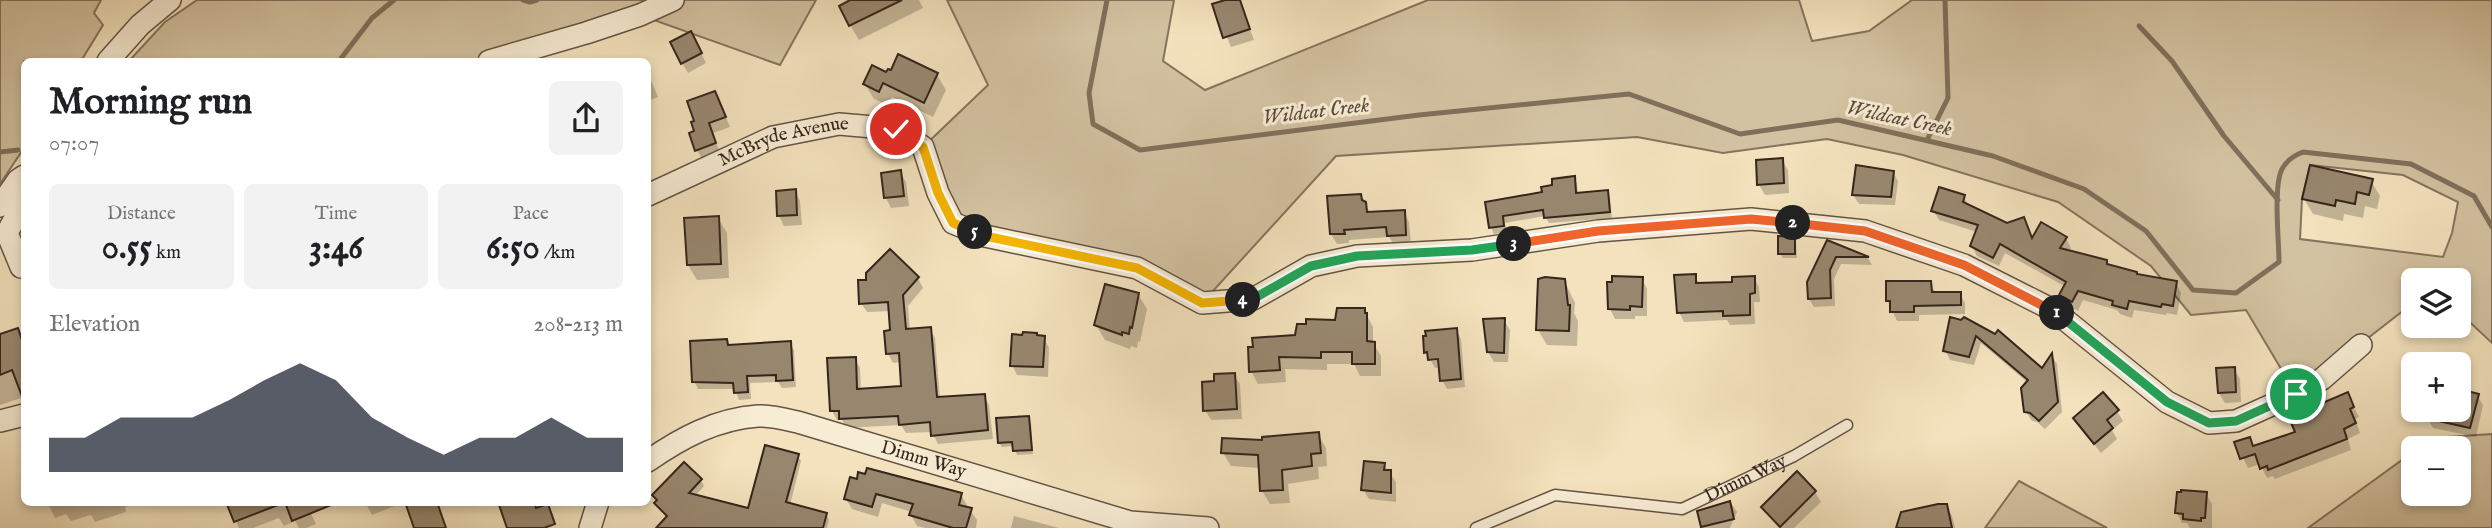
<!DOCTYPE html>
<meta charset="utf-8">
<style>
:root{--surface:#fff;--page:#f2f2f2;--text:#202124;--muted:#757577;--accent:#111827}
body{margin:0;font-family:"IM FELL English",serif;background:var(--page);color:var(--text);height:100vh;display:flex;flex-direction:column;font-size:26px;white-space:nowrap}
*{box-sizing:border-box;margin:0}
p{font-size:23px;color:var(--muted)}
.icon{flex:none;width:38px;height:38px;fill:none;stroke:currentColor;stroke-width:2;stroke-linecap:round;stroke-linejoin:round}
.map{position:relative;flex:1;overflow:hidden}
.sheet{position:absolute;left:21px;top:58px;width:630px;height:448px;display:flex;flex-direction:column;background:var(--surface);border-radius:10px;box-shadow:0 4px 10px #0003}
.sheet>*{flex:none}
.fabs{position:absolute;left:2401px;top:268px;display:grid;gap:14px}
.fabs a{display:grid;place-items:center;width:70px;height:70px;border-radius:10px;background:var(--surface);box-shadow:0 4px 10px #0003;font-size:35px}
.pin{position:absolute;display:grid;place-items:center;width:60px;height:60px;color:#fff;margin:-30px;border:4px solid #fff;border-radius:50%;box-shadow:0 2px 7px #0007}
.km{position:absolute;width:35px;height:35px;margin:-18px;border-radius:50%;background:#222;color:#fff;font-size:19px;line-height:35px;text-align:center}
.round{display:grid;place-items:center;flex:none;width:74px;height:74px;border-radius:10px;background:var(--page)}
.summary{display:flex;align-items:center;justify-content:space-between;height:119px;padding:0 28px}
h1{font-size:38px;font-weight:800;line-height:52px}
.stats{display:grid;grid-template-columns:repeat(3,1fr);gap:10px;height:119px;padding:7px 28px}
.stats div{display:grid;align-content:center;border-radius:10px;background:var(--page);text-align:center}
.stats b{font-size:35px;font-weight:800}
.stats small{font-size:19px;font-weight:400}
.stats p{font-size:19px}
.chart{height:196px;padding:14px 28px}
.chart p{display:flex;justify-content:space-between}
.chart svg{width:100%;height:126px;margin-top:7px;fill:var(--accent);opacity:.7}
.map>svg:first-child{display:block}
.green{fill:#d3c2a1;stroke:#84745e;stroke-width:2;fill-rule:evenodd}
.shadow{fill:#0003}
.lines{fill:none;stroke-linecap:round;stroke-linejoin:round}
.stream{stroke:#80705b;stroke-width:5}
.building{fill:#98876f;stroke:#35251b;stroke-width:2}
.service-casing{stroke:#645444;stroke-width:13}
.minor-casing{stroke:#645444;stroke-width:24}
.service{stroke:#f7ecd4;stroke-width:10}
.minor{stroke:#f7ecd4;stroke-width:21}
.split-1-casing{stroke:#fff;stroke-width:14}
.split-2-casing{stroke:#fff;stroke-width:14}
.split-3-casing{stroke:#fff;stroke-width:14}
.split-4-casing{stroke:#fff;stroke-width:14}
.split-5-casing{stroke:#fff;stroke-width:14}
.split-6-casing{stroke:#fff;stroke-width:14}
.split-1{stroke:#22a559;stroke-width:9}
.split-2{stroke:#f0652b;stroke-width:9}
.split-3{stroke:#f0652b;stroke-width:9}
.split-4{stroke:#22a559;stroke-width:9}
.split-5{stroke:#f5b400;stroke-width:9}
.split-6{stroke:#f5b400;stroke-width:9}
.labels{text-anchor:middle;dominant-baseline:central;stroke-width:6;stroke-linejoin:round;paint-order:stroke}
.street-label{font-size:19px;fill:#35251b;stroke:#f7ecd4}
.water-label{font-size:21px;font-style:italic;fill:#5a4a3b;stroke:#f7ecd4}
</style>
<div class="map">
<svg width="2492" height="528" viewBox="0 0 2492 528">
<rect width="100%" height="100%" fill="#f3e2bd"/>
<filter id="stains"><feTurbulence type="fractalNoise" baseFrequency=".00286" numOctaves="4"/><feColorMatrix values="0 0 0 0 .2 0 0 0 0 .09 0 0 0 0 .02 0 0 0 .5 -.17"/></filter>
<radialGradient id="worn" r=".72"><stop offset=".6" stop-color="#630" stop-opacity="0"/><stop offset="1" stop-color="#630" stop-opacity=".3"/></radialGradient>
<g class="green">
<path d="M0,0h101l-7,13 9,12 -22,36h-57v87l-24,36z"/>
<path d="M197,0h619l-36,65 -140,-50 -133,46h-378l36,-39z"/>
<path d="M947,0h227l-11,61 42,29 223,-90h371l13,41 57,-10 43,-31h580v343l-33,-31v-32h-46v23l-117,91 -50,-84 -55,5 -40,-49 -93,-64 -155,-47 -76,-16 -104,14 -86,-16 -301,19 -134,147 -65,-35 -184,-45 -30,-76 65,-62zM2310,165l93,10 55,27 -6,31 -9,24 -143,-18 2,-40z"/>
<path d="M2492,434v94h-184l105,-76v42h46v-46h-40l14,-10z"/>
<path d="M2019,481l88,47h-122z"/>
</g>
<g class="shadow">
<path d="M854,0h65l4,8 -64,32 -9,-15z"/>
<path d="M1231,0h8l15,40 -23,7 -17,-42z"/>
<path d="M696,43l10,20 -18,10 -6,-10z"/>
<path d="M648,73l10,24 -10,4z"/>
<path d="M887,74l50,1 9,15 -13,27 -41,-20 -4,8 -14,-6 -9,-15z"/>
<path d="M720,103l10,24 -17,6 7,20 -17,7 -6,-10 -1,-18z"/>
<path d="M1782,160l6,10 1,23 -24,2 -6,-10z"/>
<path d="M900,172l6,10 3,24 -18,2 -5,-10 -3,-24z"/>
<path d="M1893,172l5,9 -3,24 -36,-1 -6,-9z"/>
<path d="M1574,178l3,6 1,11 29,-3 3,6 2,20 -63,5 -4,-7 -40,7 2,9 -13,2 -3,-7 -4,-24 56,-9z"/>
<path d="M2371,181l9,15 -3,13 -12,-3 -2,12 -19,-4 -1,7 -30,-7 -9,-15z"/>
<path d="M795,191l5,10 2,24 -18,1 -5,-10z"/>
<path d="M1360,196l11,18 33,-2 5,10 2,22 -17,1 -5,-8 -40,3v3l-12,1 -6,-10z"/>
<path d="M1964,197l6,11 37,17 16,-6 10,21 33,-2 5,10 -2,4 37,10 3,4 28,10 39,7 5,10 -4,22 -10,-2 -1,2 -32,-5 -2,8 -12,-4 -3,-4 -34,-10 -5,11 -11,-6 -6,-10 5,-8 -61,-34 -6,13 -22,-10 -5,-10 5,-14 -38,-12 -6,-10z"/>
<path d="M718,218l9,15 2,45 -32,2 -9,-15z"/>
<path d="M1794,238l2,5 1,15h-14l-3,-4z"/>
<path d="M1828,242l40,16 4,7 -31,-1 -7,15 1,27 -21,1 -5,-8z"/>
<path d="M1695,276l5,9 34,-2 20,-5 5,9 1,15h-6l1,22 -25,1 -3,-5 -43,2 -5,-10z"/>
<path d="M918,278l5,10 -15,18 2,25 20,-2 5,9 5,61 44,-3 5,9 4,34 -55,5 -6,-12 -26,1 -5,-8 -54,3 -5,-8h-5l-5,-9 23,-52 5,9 1,22 42,-3 -2,-25 -8,1 -5,-9 4,-22 -2,-21 -23,1 -6,-9z"/>
<path d="M1642,279l5,10v27h-12v3h-20l-5,-10z"/>
<path d="M1564,280l11,23 -1,10 4,8 -1,25 -30,-1 -9,-15z"/>
<path d="M1930,283l5,9 25,2 5,9v11l-46,1v6h-22l-10,-21z"/>
<path d="M1138,294l9,15 -7,33 -2,-1 -1,7 -6,-2 -1,3 -25,-9 -9,-15z"/>
<path d="M1364,310l9,17v16l8,13v20h-21l-6,-12h-27v6l-42,-1 1,13 -28,2 -7,-13 46,-34z"/>
<path d="M1504,320l6,10 -2,32h-14l-6,-10z"/>
<path d="M1962,322l80,49 10,-15 5,8 5,48 -17,17 -8,-7 -5,-1 -6,-9 2,-29 -47,-40 -7,22 -24,-5 -5,-10z"/>
<path d="M17,330l7,11v56l-24,8v-69z"/>
<path d="M1456,330l5,9 4,48 -18,2 -5,-9 -1,-13 -6,1 -4,-7 16,-1v-4l-17,3 -4,-7z"/>
<path d="M1038,337l6,1 5,10 -1,29 -31,-2 -5,-10z"/>
<path d="M726,341l3,6 61,-4 4,7 2,37 -14,1 -4,-6 -28,1 1,16 -12,1 -4,-11h-37l-4,-8z"/>
<path d="M2234,369l6,10 1,23 -16,1 -6,-10z"/>
<path d="M1234,375l6,9 2,35 -31,1 -6,-10 11,-28z"/>
<path d="M648,387l2,48h-2z"/>
<path d="M2459,391l18,4 6,10 -7,32 -43,-9 -6,-10 2,-8h30z"/>
<path d="M2347,394l12,23 -4,2 5,14 -12,6 3,11 -76,29 -2,-3 -6,2 -7,-14 -12,4 -12,-25 14,-4 4,8 43,-14z"/>
<path d="M2117,411l6,10 -11,9 5,9 -16,14 -26,-34z"/>
<path d="M1028,417l3,5 2,32 -16,1 -3,-9 -12,1 -3,-4z"/>
<path d="M1318,434l8,14 1,18 -9,1 1,12 -31,5 2,19 -20,1 -8,-13 -2,-23 -29,-2 -8,-13 41,-11z"/>
<path d="M798,456l3,5 -11,44 36,9 3,6 -2,8h-155l-4,-10 -12,-15 2,-2 -4,-5 47,-16 3,6 -9,10 54,14z"/>
<path d="M1384,465l12,17v20l-27,-3 -6,-10z"/>
<path d="M1797,474l18,18 6,10 -27,26h-15l-16,-20z"/>
<path d="M852,479l109,16 6,10 -1,4 4,1 7,10 -1,8h-51l-8,-2 -6,-11 1,-3 -30,-9 -4,14 -26,-8 -6,-10z"/>
<path d="M2206,494l6,10v24h-22l-3,-5h-5l-5,-10z"/>
<path d="M47,502h92l-14,5 1,5 -31,10 -4,-7 -20,6 -5,-7 -11,4z"/>
<path d="M228,502h107l-25,9 6,13 -10,4h-7l-4,-7 -11,5 -5,-8 -26,10h-14z"/>
<path d="M365,502h40l-33,13z"/>
<path d="M1731,503l6,9 -7,16h-27l-4,-16z"/>
<path d="M1946,506l6,10 3,12h-57z"/>
<path d="M1014,516l45,12h-48z"/>
</g>
<g class="lines">
<g class="stream">
<path d="M523,0l7,2 7,-2"/>
<path d="M1107,0l-18,93 4,31 47,26 279,-35 210,-21 111,40 98,-14 155,36 91,33 62,42 47,59 43,3 43,-31c0,-22 -6,-75 3,-93 5,-9 13,-14 21,-17l108,12 63,32 18,31"/>
<path d="M2139,26l33,35 52,75 54,64"/>
<path d="M339,61l33,-43 22,-18"/>
<path d="M1927,140l21,-42 -3,-98"/>
<path d="M0,152l18,-2"/>
</g>
</g>
<g class="building">
<path d="M850,0h52l-53,26 -10,-20z"/>
<path d="M1225,0h15l10,29 -27,9 -11,-34z"/>
<path d="M691,31l11,22 -21,11 -11,-22z"/>
<path d="M898,54l40,19 -14,30 -41,-20 -4,9 -16,-8 9,-19 14,7 2,-3 3,1z"/>
<path d="M715,91l11,26 -17,6 7,20 -21,8 -6,-18 5,-2 -3,-9 3,-1 -7,-20z"/>
<path d="M1783,158l1,25 -27,2 -1,-25z"/>
<path d="M1856,165l38,6 -3,26 -39,-2z"/>
<path d="M2310,165l63,14 -4,16 -12,-3 -2,12 -19,-4 -1,6 -33,-7z"/>
<path d="M901,170l3,26 -20,2 -3,-25z"/>
<path d="M1575,176l1,17 32,-3 2,22 -66,6 -1,-8 -40,6 1,10 -15,2 -4,-26 57,-10 -1,-5 11,-2v-6z"/>
<path d="M1939,187l26,8 -2,7 44,21 17,-6 8,21 9,-16 26,15 -7,11 47,12v4l30,8v2l40,7 -4,25 -11,-2 -1,3 -32,-6 -2,8 -15,-4 1,-4 -35,-10 -6,11 -13,-7 7,-13 -66,-38 -7,14 -23,-12 8,-21 -47,-14z"/>
<path d="M796,189l1,26 -20,1 -1,-25z"/>
<path d="M1361,194l1,6 4,2 1,10 38,-2 1,25 -19,1 -1,-9 -42,3 1,4h-15l-3,-38z"/>
<path d="M719,216l2,48 -34,1 -3,-47z"/>
<path d="M1778,236l17,1v17h-17z"/>
<path d="M1827,240l42,17h-33l-6,13 1,28 -23,1 -1,-17z"/>
<path d="M890,249l29,28 -16,18 3,34 25,-2 6,70 48,-3 3,36 -57,6 -1,-14 -31,3 -1,-9 -59,3v-8h-9l-3,-53 29,-1 1,32 44,-3 -2,-33 -13,1 -2,-23 6,-1 -2,-28 -29,2 -1,-24h8v-7z"/>
<path d="M1696,274v9l36,-1v-5l23,-1v17l-5,1v21l-27,1v-5l-46,2 -3,-38z"/>
<path d="M1612,276l31,1 -1,30 -12,-1v4l-22,-1 -1,-27h5z"/>
<path d="M1545,277l20,2 3,26h2l-1,26 -33,-1 2,-51z"/>
<path d="M1886,281h45l1,11h29v13l-47,1v6h-24v-11h-4z"/>
<path d="M1105,284l34,9 -7,35 -2,-1 -1,7 -7,-2v3l-28,-10z"/>
<path d="M1337,308h28v5h2v28l8,1v22h-23v-12h-31v6l-42,-1 1,13 -31,2 -1,-25h5l-1,-9 43,-3 2,-11h9v-5l29,1z"/>
<path d="M1950,317l11,3 3,-3 31,17 3,-4 44,38 10,-15 6,49 -19,19 -9,-8 -6,-1 -3,-24 7,-8 -52,-44 -7,21 -26,-6z"/>
<path d="M1505,318l-1,35 -17,-1 -4,-33z"/>
<path d="M18,328l6,18 -1,53 -11,-29 -12,5v-41z"/>
<path d="M1457,328l4,51 -21,2 -2,-22 -10,1 -1,-8 -3,1 -1,-17h3l-1,-5z"/>
<path d="M1023,332l14,1v2l8,1 -2,31 -33,-1 2,-32 10,1z"/>
<path d="M727,339l1,6 63,-4 2,39 -17,1v-6l-29,1 1,16 -14,1 -1,-10 -41,-1 -2,-41z"/>
<path d="M2235,367l1,25 -18,1 -2,-25z"/>
<path d="M1235,373l2,36 -34,2 -1,-29 12,-1v-7z"/>
<path d="M2459,389l20,5 -9,34 -54,-12v-6h43z"/>
<path d="M2103,392l16,18 -12,10 6,8 -19,16 -21,-26z"/>
<path d="M2348,392l6,15 -4,2 6,14 -12,6 3,10 -79,31 -1,-4 -7,3 -5,-15 -15,5 -6,-17 16,-5 3,9 42,-14 -5,-12 11,-4 -2,-3z"/>
<path d="M1029,416l3,34 -19,1 -1,-9 -14,1 -2,-25z"/>
<path d="M1319,432l2,21 -10,1 1,12 -30,4 1,20 -23,1 -2,-36 -37,-2 1,-15 40,2v-3z"/>
<path d="M765,445l34,9 -13,48 41,11 -4,15h-167l11,-12 -13,-13 3,-3 -5,-5 32,-33 18,17 -13,14 59,15z"/>
<path d="M1364,461l21,2 -1,7h7v23l-30,-3z"/>
<path d="M867,468l95,25 -3,12 13,3 -6,20h-13l-44,-13 4,-11 -37,-10 -4,13 -28,-8 6,-22 7,2 1,-7 7,2z"/>
<path d="M1797,471l19,20 -36,36 -19,-20z"/>
<path d="M2181,490l26,2 -2,26h-4v3l-18,-2v-5l-8,-1 2,-21h4z"/>
<path d="M1730,501l4,18 -33,8 -4,-16z"/>
<path d="M226,502h57v1l-49,19z"/>
<path d="M285,502h51v1l-44,18z"/>
<path d="M405,502h32l9,26h-32z"/>
<path d="M498,502h36l2,6 12,-4 7,20 -11,4h-37z"/>
<path d="M1938,504h9l5,24h-56l5,-16z"/>
</g>
<g class="lines">
<defs>
<g id="service">
<path id="s1" d="M1476,528l79,-33 127,14 112,-53 53,-31"/>
</g>
<g id="minor">
<path d="M108,61l32,-36 30,-25"/>
<path d="M489,61l97,-28 54,-18 33,-15"/>
<path id="s2" d="M648,195l125,-58 66,-13 57,5 27,18 15,46 15,30 32,13 152,32 65,35 51,-4 58,-33 46,-10 115,-6 126,-19 153,-12 114,12 99,34 89,45 114,92 42,21 27,-2 60,-27 26,-15 39,-34"/>
<path d="M0,206l18,-26 6,-4"/>
<path d="M21,267l-14,-34 17,-32"/>
<path d="M0,421l24,-6"/>
<path id="s3" d="M648,461c33,-23 68,-42 110,-45 14,-1 30,4 43,7l329,99 78,6"/>
<path d="M590,528l8,-26"/>
</g>
</defs>
<use href="#service" class="service-casing"/>
<use href="#minor" class="minor-casing"/>
<use href="#service" class="service"/>
<use href="#minor" class="minor"/>
</g>
<g class="lines">
<defs>
<path id="split-1" d="M2057,313l110,89 42,21 27,-2 60,-27"/>
<path id="split-2" d="M1793,223l72,8 99,34 93,48"/>
<path id="split-3" d="M1514,244l84,-13 153,-12 42,4"/>
<path id="split-4" d="M1243,300l10,-1 58,-33 46,-10 115,-6 42,-6"/>
<path id="split-5" d="M975,232l10,4 152,32 65,35 41,-3"/>
<path id="split-6" d="M896,129l27,18 15,46 15,30 22,9"/>
</defs>
<use href="#split-1" class="split-1-casing"/>
<use href="#split-2" class="split-2-casing"/>
<use href="#split-3" class="split-3-casing"/>
<use href="#split-4" class="split-4-casing"/>
<use href="#split-5" class="split-5-casing"/>
<use href="#split-6" class="split-6-casing"/>
<use href="#split-1" class="split-1"/>
<use href="#split-2" class="split-2"/>
<use href="#split-3" class="split-3"/>
<use href="#split-4" class="split-4"/>
<use href="#split-5" class="split-5"/>
<use href="#split-6" class="split-6"/>
</g>
<g class="labels">
<g class="street-label">
<text stroke="none"><textPath href="#s2" startOffset="147">McBryde Avenue</textPath></text>
<text stroke="none"><textPath href="#s3" startOffset="292">Dimm Way</textPath></text>
<text stroke="none"><textPath href="#s1" startOffset="284">Dimm Way</textPath></text>
</g>
<g class="water-label">
<text transform="translate(1316 112) rotate(-7)">Wildcat Creek</text>
<text transform="translate(1899 119) rotate(12)">Wildcat Creek</text>
</g>
</g>
<rect width="100%" height="100%" filter="url(#stains)"/>
<rect width="100%" height="100%" fill="url(#worn)"/>
</svg>
<div class="fabs">
<a><svg class="icon" aria-label="layers" viewBox="0 0 24 24"><path d="M12 4l9 5-9 5-9-5zM3 14l9 5 9-5"/></svg></a>
<a>+</a>
<a>−</a>
</div>
<div class="pin" style="left:2296px;top:394px;background:#1e9e55"><svg class="icon" aria-label="arrive" viewBox="0 0 24 24"><path d="M6 21V4h12l-3 4 3 4H6"/></svg></div>
<div class="pin" style="left:896px;top:129px;background:#d93025"><svg class="icon" aria-label="check" viewBox="0 0 24 24"><path d="M5 12l5 5 9-10"/></svg></div>
<b class="km" style="left:2057px;top:313px">1</b>
<b class="km" style="left:1793px;top:223px">2</b>
<b class="km" style="left:1514px;top:244px">3</b>
<b class="km" style="left:1243px;top:300px">4</b>
<b class="km" style="left:975px;top:232px">5</b>
<section class="sheet">
<div class="summary"><div><h1>Morning run</h1><p>07:07</p></div><a class="round"><svg class="icon" aria-label="share" viewBox="0 0 24 24"><path d="M12 15V3M7 8l5-5 5 5M5 13v7h14v-7"/></svg></a></div>
<div class="stats">
<div><p>Distance</p><b>0.55<small> km</small></b></div>
<div><p>Time</p><b>3:46</b></div>
<div><p>Pace</p><b>6:50<small> /km</small></b></div>
</div>
<div class="chart"><p><span>Elevation</span>208–213 m</p>
<svg viewBox="0 0 160 44" preserveAspectRatio="none"><path d="M0 44V32L10 32L20 25L30 25L40 25L50 19L60 12L70 6L80 12L90 25L100 32L110 38L120 32L130 32L140 25L150 32L160 32V44z"/></svg>
</div>
</section>
</div>
